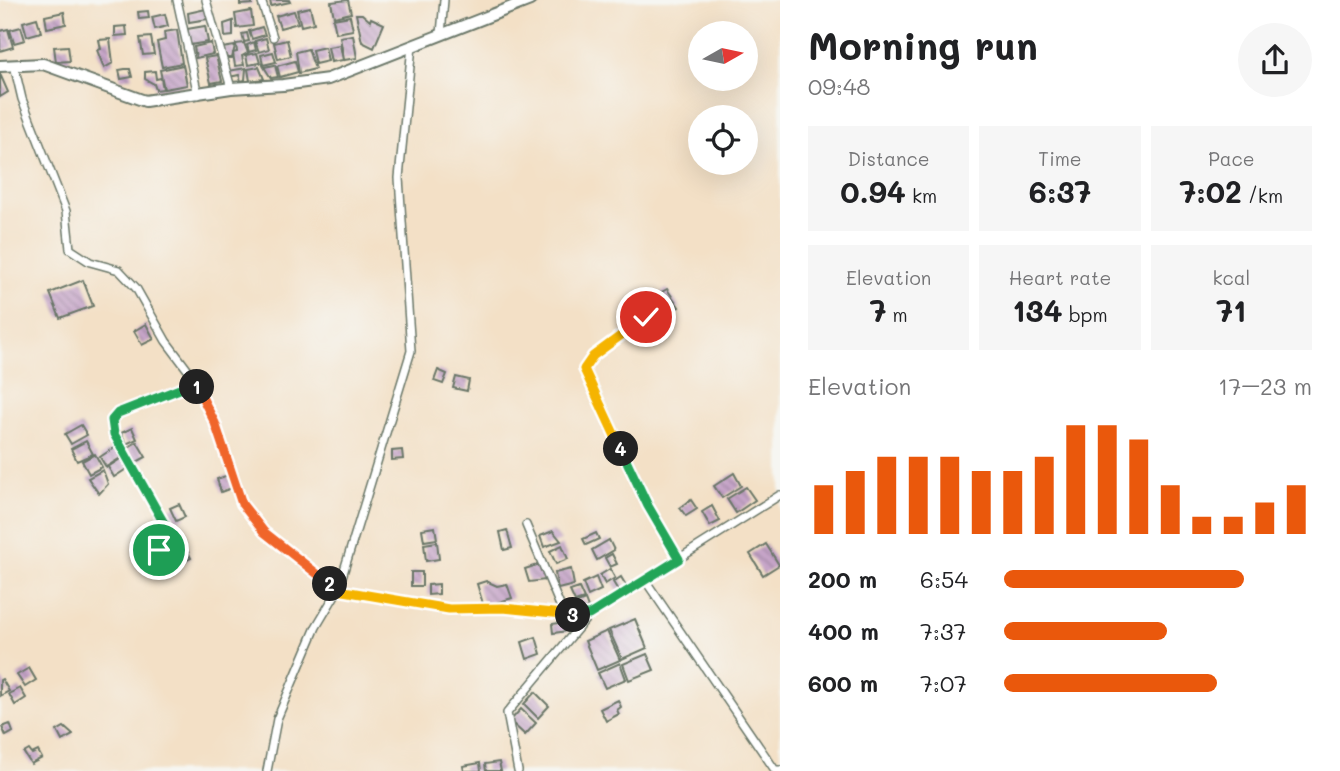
<!DOCTYPE html>
<meta charset="utf-8">
<style>
:root{--surface:#fff;--page:#f6f6f6;--text:#202124;--muted:#757577;--accent:#ea580c}
body{margin:0;font-family:Mali,sans-serif;background:var(--page);color:var(--text);height:100vh;display:flex;flex-direction:column;font-size:26px;white-space:nowrap}
*{box-sizing:border-box;margin:0}
p{font-size:23px;color:var(--muted)}
.icon{flex:none;width:38px;height:38px;fill:none;stroke:currentColor;stroke-width:2;stroke-linecap:round;stroke-linejoin:round}
.map{position:relative;flex:1;overflow:hidden}
.sheet{display:flex;flex-direction:column;background:var(--surface);width:560px}
.sheet>*{flex:none}
.needle{width:46px;rotate:81deg}
.tools{position:absolute;left:688px;top:21px;display:grid;gap:14px}
.tools a{display:grid;place-items:center;width:70px;height:70px;border-radius:50%;background:var(--surface);box-shadow:0 7px 28px #0002;font-size:35px}
.pin{position:absolute;display:grid;place-items:center;width:60px;height:60px;color:#fff;margin:-30px;border:4px solid #fff;border-radius:50%;box-shadow:0 2px 7px #0007}
.km{position:absolute;width:35px;height:35px;margin:-18px;border-radius:50%;background:#222;color:#fff;font-size:19px;line-height:35px;text-align:center}
.round{display:grid;place-items:center;flex:none;width:74px;height:74px;border-radius:37px;background:var(--page)}
.head{display:flex;align-items:center;justify-content:space-between;height:119px;padding:0 28px}
h1{font-size:38px;font-weight:700;line-height:52px}
.figures{display:grid;grid-template-columns:repeat(3,1fr);gap:10px;height:119px;padding:7px 28px}
.figures div{display:grid;align-content:center;border-radius:0px;background:var(--page);text-align:center}
.figures b{font-size:30px;font-weight:700}
.figures small{font-size:19px;font-weight:400}
.figures p{font-size:19px}
.chart{height:196px;padding:14px 28px}
.chart p{display:flex;justify-content:space-between}
.chart svg{width:100%;height:126px;margin-top:7px;stroke:var(--accent);stroke-width:6}
ul{padding:0 28px;list-style:none;font-size:23px}
li{display:grid;grid-template-columns:112px 84px 1fr;align-items:center;height:52px}
li i{height:18px;border-radius:9px;background:var(--accent)}
main{display:flex;flex:1;min-height:0}
.map>svg:first-child{display:block}
.building{fill:url(#building-back-hatch)}
.lines{fill:none;stroke-linecap:round;stroke-linejoin:round}
.street-casing{stroke:#697667;stroke-width:10}
.secondary-casing{stroke:#697667;stroke-width:14}
.street{stroke:#fff;stroke-width:7}
.secondary{stroke:#fff;stroke-width:10}
.split-1-casing{stroke:#fff;stroke-width:14}
.split-2-casing{stroke:#fff;stroke-width:14}
.split-3-casing{stroke:#fff;stroke-width:14}
.split-4-casing{stroke:#fff;stroke-width:14}
.split-5-casing{stroke:#fff;stroke-width:14}
.split-1{stroke:#22a559;stroke-width:9}
.split-2{stroke:#f0652b;stroke-width:9}
.split-3{stroke:#f5b400;stroke-width:9}
.split-4{stroke:#22a559;stroke-width:9}
.split-5{stroke:#f5b400;stroke-width:9}
</style>
<main>
<div class="map">
<svg width="780" height="771" viewBox="0 0 780 771">
<defs>
<pattern id="building-back-hatch" width="6" height="6" patternUnits="userSpaceOnUse" patternTransform="scale(1.75)"><rect width="6" height="6" fill="#c6a4c8"/><path d="M-1 5l2 2M0 0l6 6M5-1l2 2" fill="none" stroke="#a087a3"/></pattern>
</defs>
<rect width="100%" height="100%" fill="#f6f6f2"/>
<filter id="ink" filterUnits="userSpaceOnUse"><feTurbulence type="fractalNoise" baseFrequency=".0143" numOctaves="2"/><feDisplacementMap in="SourceGraphic" scale="14" xChannelSelector="R" yChannelSelector="G"/><feConvolveMatrix kernelMatrix="1 2 1 2 8 2 1 2 1" color-interpolation-filters="sRGB"/></filter>
<filter id="wash" filterUnits="userSpaceOnUse"><feTurbulence type="fractalNoise" baseFrequency=".00686" numOctaves="4" result="noise"/><feDisplacementMap in="SourceGraphic" scale="28" xChannelSelector="R" yChannelSelector="G"/><feGaussianBlur stdDeviation="1.57" result="paint"/><feColorMatrix in="noise" values="0 0 0 0 0 0 0 0 0 0 0 0 0 0 0 0 0 1.4 0 .05"/><feComposite in="paint" operator="in"/></filter>
<g filter="url(#wash)">
<rect width="100%" height="100%" fill="#f3e0c6"/>
<g id="blocks">
<g class="building">
<path d="M240,0h12v4l-12,1z"/>
<path d="M270,0h19l1,2 -19,4z"/>
<path d="M348,0l3,13 -17,4 -3,-15z"/>
<path d="M310,7l4,16 -13,3 -4,-16z"/>
<path d="M206,9l2,10 -19,3 -1,-9z"/>
<path d="M148,11l1,7 -10,1 -1,-7z"/>
<path d="M251,11l2,15 -16,2 -2,-14z"/>
<path d="M294,11l4,12 -18,5 -4,-12z"/>
<path d="M64,12l2,12 -19,4 -2,-12z"/>
<path d="M165,14l3,12 -13,3 -3,-12z"/>
<path d="M356,14h6l8,7 1,-3 13,6 -10,24 -12,-6z"/>
<path d="M350,16l3,14 -17,3 -3,-14z"/>
<path d="M37,18l4,14 -14,4 -4,-14z"/>
<path d="M233,21v15l-8,1 -1,-13z"/>
<path d="M126,26l1,9 -12,1v-9z"/>
<path d="M205,26l3,16 -18,3 -3,-16z"/>
<path d="M21,27l4,13 -11,3 -4,-13z"/>
<path d="M262,27l3,8 -13,4 -3,-8z"/>
<path d="M8,29l5,18 -13,4v-20z"/>
<path d="M177,30l5,33 -20,4 -5,-25 8,-2 -1,-8z"/>
<path d="M247,33l2,8 -5,1 -2,-8z"/>
<path d="M353,35l4,23 -13,2 -4,-23z"/>
<path d="M151,37l3,17 -11,1 -3,-17z"/>
<path d="M266,38l3,11 -10,3 -4,-11z"/>
<path d="M110,39l3,24 -9,5 -7,-18 4,-1 -2,-9z"/>
<path d="M287,40l4,16 -13,3 -4,-16z"/>
<path d="M254,42l2,8 -7,2 -2,-7z"/>
<path d="M211,43l2,11 -17,4 -2,-11z"/>
<path d="M244,43l4,10 -6,3 2,9 -9,1 -2,-13 4,-1 -1,-8z"/>
<path d="M340,45l3,15 -12,2 -3,-15z"/>
<path d="M68,46l2,15 -14,1 -2,-15z"/>
<path d="M235,46l-3,12h-5l-5,-10z"/>
<path d="M325,47l3,14 -13,3 -3,-14z"/>
<path d="M308,49l7,20 -16,4 -3,-21z"/>
<path d="M273,52l3,10 -13,3 -2,-10z"/>
<path d="M257,53l3,10 -12,2 -2,-10z"/>
<path d="M216,56l6,25 -11,2 -6,-25z"/>
<path d="M295,61l3,11 -18,5 -3,-11z"/>
<path d="M183,65l4,20 -23,4 -4,-19z"/>
<path d="M275,65l3,12 -7,1 -7,-11z"/>
<path d="M259,67l5,12 -14,2 -2,-12z"/>
<path d="M246,68l-1,12 -4,1 -2,-6 -10,2 -1,-6z"/>
<path d="M125,69h5l2,8 -11,2 -2,-9z"/>
<path d="M155,71l1,8 5,-1 2,11 -7,1 -2,-6 -9,-5v-7z"/>
<path d="M0,74l8,18 -8,5z"/>
<path d="M83,280l10,26 -33,12 -10,-25z"/>
<path d="M667,289l12,18 -20,14 -5,-8 13,-9 -7,-11z"/>
<path d="M146,324l8,15 -12,6 -8,-14z"/>
<path d="M438,370l9,4 -4,10 -9,-3z"/>
<path d="M456,377l13,3 -2,11 -14,-3z"/>
<path d="M81,425l6,10 -16,9 -6,-10z"/>
<path d="M132,428l5,11 -11,5 -5,-11z"/>
<path d="M86,441l7,13 -16,7 -6,-12z"/>
<path d="M137,442l9,15 -11,6 -8,-15z"/>
<path d="M115,447l7,10 -16,10 -6,-10z"/>
<path d="M402,450l1,9 -11,1v-9z"/>
<path d="M95,454l7,13 -13,7 -7,-13z"/>
<path d="M122,458l6,10 -14,9 -6,-10z"/>
<path d="M103,470l5,14 -9,10 -11,-16z"/>
<path d="M734,473l7,13 -19,12 -8,-12z"/>
<path d="M228,475l4,13 -11,4 -4,-13z"/>
<path d="M746,487l9,13 -19,13 -9,-14z"/>
<path d="M691,500l6,9 -11,7 -6,-8z"/>
<path d="M179,504l6,13 -9,4 -6,-13z"/>
<path d="M712,506l8,15 -10,5 -8,-14z"/>
<path d="M435,527l2,12 -13,2 -2,-12z"/>
<path d="M507,530l5,18 -8,2 -4,-18z"/>
<path d="M553,531l8,10 -17,6 -4,-11z"/>
<path d="M596,533l3,6 -13,6 -3,-6z"/>
<path d="M609,540l5,10 -17,10 -5,-10z"/>
<path d="M437,542l2,17 -13,2 -2,-17z"/>
<path d="M766,544l13,21 -16,10 -13,-21z"/>
<path d="M149,545l4,14 6,-4 3,5 -11,8 -12,-16z"/>
<path d="M562,545l6,14 -12,5 -6,-13z"/>
<path d="M185,546l6,12 -14,7 -6,-12z"/>
<path d="M612,554l5,10 -7,3 -5,-9z"/>
<path d="M540,564l6,16 -17,2 -4,-13z"/>
<path d="M571,569l3,16 -16,4 -3,-16z"/>
<path d="M610,569l5,9 -10,6 -5,-9z"/>
<rect x="411" y="572" width="11" height="14"/>
<path d="M596,577l5,13 -13,6 -5,-13z"/>
<path d="M621,577l6,10 -8,5 -6,-10z"/>
<path d="M486,581l11,5 10,-2 5,14 -28,9 -7,-23z"/>
<path d="M439,584v10l-11,1v-10z"/>
<path d="M579,588l5,11 -9,3 -5,-11z"/>
<path d="M585,600l3,8 -10,5 -3,-9z"/>
<path d="M635,619l12,29 -25,11 -13,-29z"/>
<path d="M567,622l1,9 -15,2 -1,-9z"/>
<path d="M607,631l13,29 -23,10 -12,-29z"/>
<path d="M536,637l5,17 -14,5 -5,-17z"/>
<path d="M647,654l7,16 -25,10 -6,-16z"/>
<path d="M620,663l6,16 -21,9 -7,-15z"/>
<path d="M29,668l7,12 -11,7 -8,-12z"/>
<path d="M2,679l7,12 -9,5v-16z"/>
<path d="M20,688l6,10 -11,7 -6,-11z"/>
<path d="M535,692l14,14 -11,12 -14,-14z"/>
<path d="M618,700l3,7 -4,3 2,4 -13,7 -6,-12z"/>
<path d="M521,709l15,14 -11,12 -15,-14z"/>
<path d="M10,724l3,8 -7,4 -4,-9z"/>
<path d="M64,727l9,8 -11,6 -5,-10z"/>
<path d="M29,750l3,4 6,-3 4,7 -11,6 -7,-11z"/>
<path d="M499,762l2,9h-15l-1,-7z"/>
<path d="M480,763l1,8h-17l-1,-5z"/>
</g>
</g>
</g>
<g filter="url(#ink)">
<use href="#blocks" fill-opacity="0" stroke="#697667" stroke-width="2"/>
<g class="lines">
<defs>
<g id="street">
<path d="M177,0l21,95"/>
<path d="M206,0l25,88"/>
<path d="M261,0l12,37"/>
<path d="M441,34l3,-34"/>
<path d="M14,65l8,34 44,112 4,38 20,13 29,8 17,18 30,53 24,32 25,50 27,81 22,28 74,58 111,19 54,-1 86,7 191,-120"/>
<path d="M646,317l-53,39 -8,13 63,137 31,53"/>
<path d="M526,525l38,90"/>
<path d="M159,550l8,-6 3,-10 -56,-100 -2,-14 6,-7 77,-31"/>
<path d="M645,580l130,190h5"/>
<path d="M267,771l10,-52 39,-92 22,-37 73,-239 -12,-173 13,-132"/>
<path d="M518,771l-11,-58 82,-98"/>
</g>
<path id="secondary" d="M0,66l43,-2 102,37 86,-13 52,-3 45,-6 202,-79"/>
</defs>
<use href="#street" class="street-casing"/>
<use href="#secondary" class="secondary-casing"/>
<use href="#street" class="street"/>
<use href="#secondary" class="secondary"/>
</g>
</g>
<g class="lines" filter="url(#ink)">
<defs>
<path id="split-1" d="M159,550l8,-6 3,-10 -56,-100 -2,-14 6,-7 77,-30 2,4"/>
<path id="split-2" d="M197,387l18,36 27,81 22,28 66,52"/>
<path id="split-3" d="M330,584l8,6 111,19 54,-1 70,7"/>
<path id="split-4" d="M573,615h16l90,-56 -31,-53 -27,-57"/>
<path id="split-5" d="M621,449l-37,-80 9,-13 53,-39"/>
</defs>
<use href="#split-1" class="split-1-casing"/>
<use href="#split-2" class="split-2-casing"/>
<use href="#split-3" class="split-3-casing"/>
<use href="#split-4" class="split-4-casing"/>
<use href="#split-5" class="split-5-casing"/>
<use href="#split-1" class="split-1"/>
<use href="#split-2" class="split-2"/>
<use href="#split-3" class="split-3"/>
<use href="#split-4" class="split-4"/>
<use href="#split-5" class="split-5"/>
</g>
</svg>
<div class="tools">
<a><svg class="needle" viewBox="-14 -14 28 28"><path d="M0-13l5 13h-10z" fill="#e53935"/><path d="M0 13l5-13h-10z" fill="#757577"/></svg></a>
<a><svg class="icon" aria-label="locate" viewBox="0 0 24 24"><circle cx="12" cy="12" r="6"/><path d="M12 2v4M12 18v4M2 12h4M18 12h4"/></svg></a>
</div>
<div class="pin" style="left:159px;top:550px;background:#1e9e55"><svg class="icon" aria-label="arrive" viewBox="0 0 24 24"><path d="M6 21V4h12l-3 4 3 4H6"/></svg></div>
<div class="pin" style="left:646px;top:317px;background:#d93025"><svg class="icon" aria-label="check" viewBox="0 0 24 24"><path d="M5 12l5 5 9-10"/></svg></div>
<b class="km" style="left:197px;top:387px">1</b>
<b class="km" style="left:330px;top:584px">2</b>
<b class="km" style="left:573px;top:615px">3</b>
<b class="km" style="left:621px;top:449px">4</b>
</div>
<section class="sheet">
<div class="head"><div><h1>Morning run</h1><p>09:48</p></div><a class="round"><svg class="icon" aria-label="share" viewBox="0 0 24 24"><path d="M12 15V3M7 8l5-5 5 5M5 13v7h14v-7"/></svg></a></div>
<div class="figures">
<div><p>Distance</p><b>0.94<small> km</small></b></div>
<div><p>Time</p><b>6:37</b></div>
<div><p>Pace</p><b>7:02<small> /km</small></b></div>
</div>
<div class="figures">
<div><p>Elevation</p><b>7<small> m</small></b></div>
<div><p>Heart rate</p><b>134<small> bpm</small></b></div>
<div><p>kcal</p><b>71</b></div>
</div>
<div class="chart"><p><span>Elevation</span>17–23 m</p>
<svg viewBox="0 0 160 44" preserveAspectRatio="none"><path d="M5 44V27M15 44V22M25 44V17M35 44V17M45 44V17M55 44V22M65 44V22M75 44V17M85 44V6M95 44V6M105 44V11M115 44V27M125 44V38M135 44V38M145 44V33M155 44V27"/></svg>
</div>
<ul>
<li><b>200 m</b>6:54<i style="width:78%"></i></li>
<li><b>400 m</b>7:37<i style="width:53%"></i></li>
<li><b>600 m</b>7:07<i style="width:69%"></i></li>
</ul>
</section>
</main>
